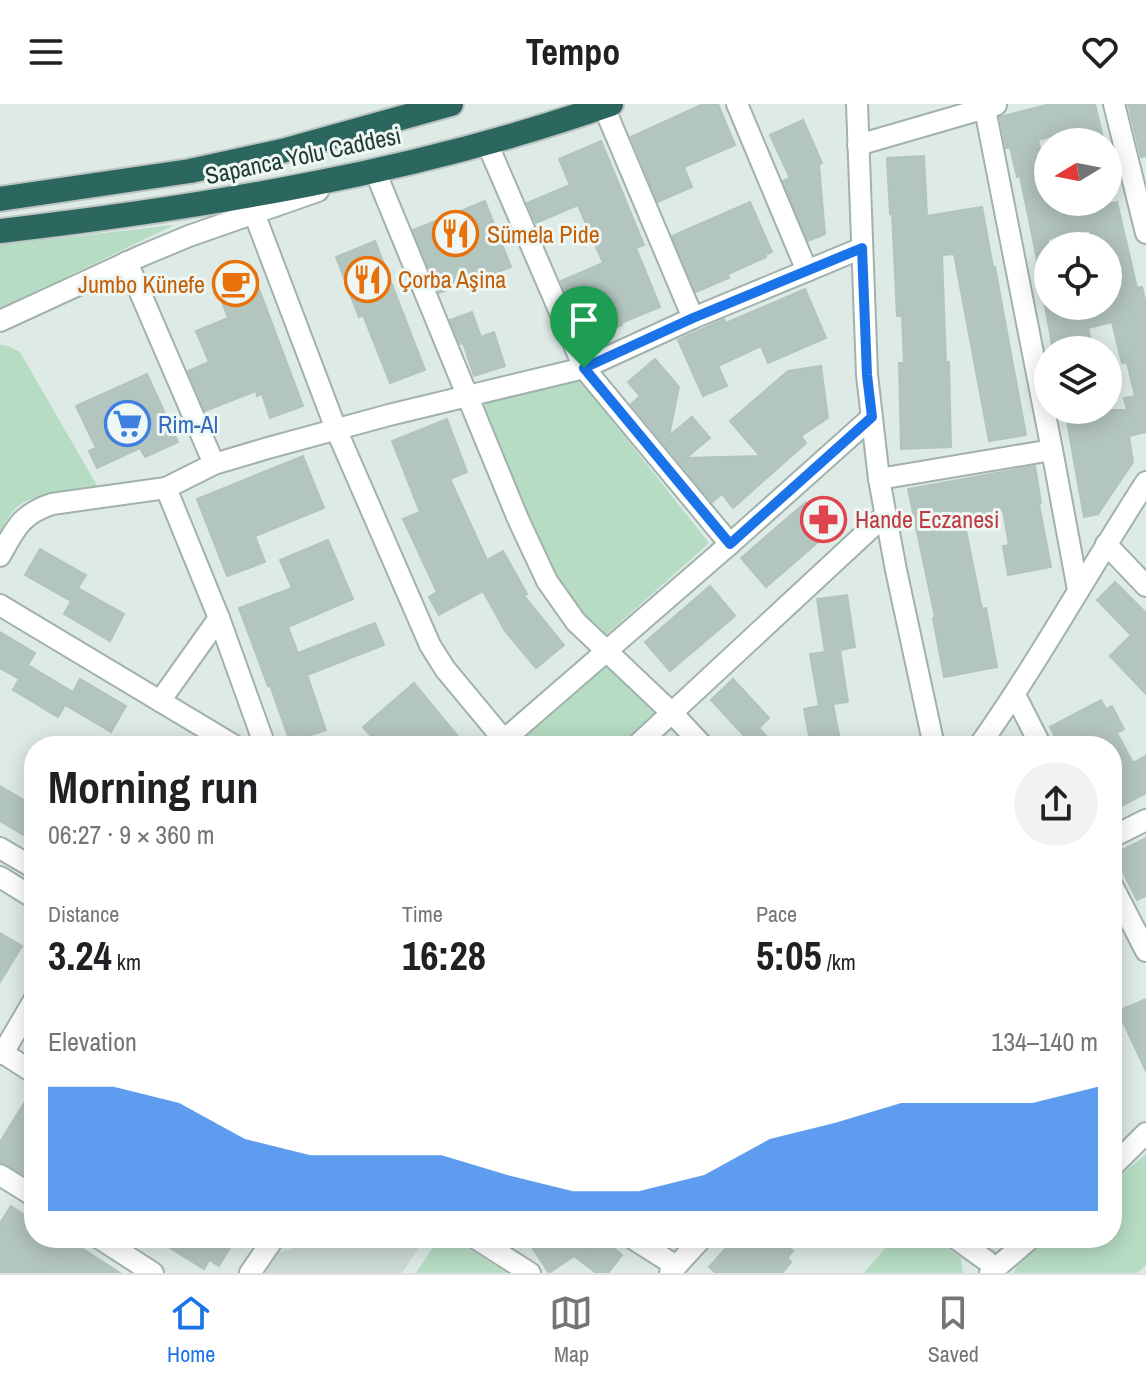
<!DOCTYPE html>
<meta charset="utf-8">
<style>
:root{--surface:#fff;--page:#f2f2f2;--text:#202124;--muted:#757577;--line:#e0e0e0;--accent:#1a73e8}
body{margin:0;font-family:"Archivo Narrow",sans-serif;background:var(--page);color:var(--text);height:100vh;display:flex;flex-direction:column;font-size:30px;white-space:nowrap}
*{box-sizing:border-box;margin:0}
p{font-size:26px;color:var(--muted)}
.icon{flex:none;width:44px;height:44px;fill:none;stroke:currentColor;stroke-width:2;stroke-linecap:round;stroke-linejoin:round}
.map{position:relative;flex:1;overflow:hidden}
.panel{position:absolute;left:24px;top:632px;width:1098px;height:512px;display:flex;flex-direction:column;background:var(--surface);border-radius:32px;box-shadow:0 4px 20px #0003}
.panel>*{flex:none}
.needle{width:52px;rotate:260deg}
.fabs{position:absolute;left:1034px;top:24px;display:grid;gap:16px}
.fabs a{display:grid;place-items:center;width:88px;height:88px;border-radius:50%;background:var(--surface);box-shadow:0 4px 20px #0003;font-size:40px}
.pin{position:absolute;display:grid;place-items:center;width:68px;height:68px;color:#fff;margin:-82px -34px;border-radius:50% 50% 50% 0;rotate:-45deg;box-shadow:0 0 8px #0007}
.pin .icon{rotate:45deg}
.round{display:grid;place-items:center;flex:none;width:84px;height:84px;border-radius:42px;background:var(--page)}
.summary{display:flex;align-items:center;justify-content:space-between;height:136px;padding:0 24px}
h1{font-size:44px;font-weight:700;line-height:60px}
.stats{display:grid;grid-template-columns:repeat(3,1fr);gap:12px;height:136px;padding:8px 24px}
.stats div{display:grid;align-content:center}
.stats b{font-size:40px;font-weight:700}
.stats small{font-size:22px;font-weight:400}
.stats p{font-size:22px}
.chart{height:224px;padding:16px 24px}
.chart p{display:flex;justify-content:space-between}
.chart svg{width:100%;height:144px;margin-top:8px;fill:var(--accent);opacity:.7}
header{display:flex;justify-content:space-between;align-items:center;height:104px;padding:0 24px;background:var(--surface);font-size:36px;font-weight:700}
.dock{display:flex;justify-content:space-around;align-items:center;height:112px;border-top:2px solid var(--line);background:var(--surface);font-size:22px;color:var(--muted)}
.dock a{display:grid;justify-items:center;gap:4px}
.dock .selected{color:var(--accent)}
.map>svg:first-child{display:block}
.built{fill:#ccdad5}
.green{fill:#b6dcc3}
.building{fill:#b3c5bf;stroke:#b1c4bd;stroke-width:2}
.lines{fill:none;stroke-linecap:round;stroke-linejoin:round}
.minor-casing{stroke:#a1b2ad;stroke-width:24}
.highway-casing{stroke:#bcc4c2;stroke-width:28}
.minor{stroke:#fff;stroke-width:20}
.highway{stroke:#2b675e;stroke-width:24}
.route-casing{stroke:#fff;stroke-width:16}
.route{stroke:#1a73e8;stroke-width:10}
.labels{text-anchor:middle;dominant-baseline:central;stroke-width:6;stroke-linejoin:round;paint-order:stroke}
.street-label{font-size:24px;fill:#1f3a34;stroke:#eef7f3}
.food-label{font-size:24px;fill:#c56008;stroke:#eef7f3;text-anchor:start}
.shop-label{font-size:24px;fill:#366cbe;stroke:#eef7f3;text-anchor:start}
.health-label{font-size:24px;fill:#be3a42;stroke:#eef7f3;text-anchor:start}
</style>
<header><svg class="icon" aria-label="menu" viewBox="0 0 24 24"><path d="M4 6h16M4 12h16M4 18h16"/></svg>Tempo<svg class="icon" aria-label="heart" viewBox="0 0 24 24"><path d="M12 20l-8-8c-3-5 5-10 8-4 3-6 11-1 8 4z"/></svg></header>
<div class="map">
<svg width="1146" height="1169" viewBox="0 0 1146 1169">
<rect width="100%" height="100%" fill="#deeae6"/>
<path class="built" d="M307,1134h118l-23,35h-140l13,-20 26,-7z"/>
<g class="green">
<path d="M174,121l-174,84v-64z"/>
<path d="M0,241l8,1 12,6 79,137c-22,3 -63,3 -81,17 -8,7 -13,18 -18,26z"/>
<path d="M580,276l129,163 -104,93 -25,-21 -27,-41 -72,-162 6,-9z"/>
<path d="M610,558l46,51 -39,33h-102z"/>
<path d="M1146,1050v111l-9,8h-123c4,-15 21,-25 33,-35h65v-55z"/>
<path d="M439,1134h13l55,35h-91z"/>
<path d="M894,1134h39l28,20 2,15h-99z"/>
</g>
<g class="building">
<path d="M703,0h15l17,41 -51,22 8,20 -34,15 -27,-65z"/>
<path d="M1050,0h45l9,38h-39l-2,-9 -25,7 10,42v20h15l2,13 52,-13 20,86 5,-1 4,17v128l-17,4 4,26 -35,52 -14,3 -19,-107h62l-3,-12 11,-2 -8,-34 -5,1 -10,-41 -24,6 2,9 -38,7 -7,-38h63v-60h-15l-3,-16 -42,9v44l-6,1 -22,-108 -3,1 -7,-30 -4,1 -6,-31z"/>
<path d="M1128,0h18v52l-5,1z"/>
<path d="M803,16l19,43 -3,2 6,69 -17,7 -25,-60 7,-3 -20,-43z"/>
<path d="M601,37l43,104 -8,3 24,59 -39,16 1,2 -32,14 -13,-33 -5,2 -11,-27 42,-18 -25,-58 -42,18 -9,-20 43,-18 -11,-26z"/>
<path d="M924,52l3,60 55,-9 11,60h2l31,168 -37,6 -35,-187 -12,1 4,107h3l2,85 -50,2 -2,-86h5l-2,-47h-5l-5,-103 -2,1 -3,-56z"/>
<path d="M485,97l26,66 -72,26 -26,-63z"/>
<path d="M750,98l22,50 -7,3 1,2 -38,17 1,4 -33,14 -24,-56z"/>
<path d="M375,137l50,129 -35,13 -27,-68 -4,2 -23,-60z"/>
<path d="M250,161l53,141 -33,12 -8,-24 -5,2 -1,-5 -51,20 -17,-40 21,-9 -13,-31 32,-13 -15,-39z"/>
<path d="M805,185l21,49 -58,25 -7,-17 -43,20 9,20 -24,10 -25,-56 46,-21 2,4z"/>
<path d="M472,208l9,25 13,-5 11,34 -31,10 -11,-33 -3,1 -10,-24z"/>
<path d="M655,255l24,28 -10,49 23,-19 18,21 -24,20 74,-2 -30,-35 58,-50 33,-5 7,52 -27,18 5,7 -73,65 -11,-14 -10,8 -81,-98 9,-8 -12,-14z"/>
<path d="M147,270l31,68 -33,15 -5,-9 -43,20 -8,-17 7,-3 -20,-42z"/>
<path d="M447,315l20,53 -17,7 37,81 16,-9 24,43 -3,2 40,49 -28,23 -31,-37 -22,-40 -44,24 -10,-18 8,-5 -34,-73 17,-7 -28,-71z"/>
<path d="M303,352l21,52 -69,28 10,26 -38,14 -30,-77z"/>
<path d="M1035,362l6,37 -2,1 12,63 -43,8 -5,-29 6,-1 -6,-35 -40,6 19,93 4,-1 11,59 -53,10 -11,-59 2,-1 -27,-128z"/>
<path d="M806,398l25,29 -65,56 -25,-29z"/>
<path d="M328,436l25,59 -65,28 10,26 77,-30 9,22 -77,30 19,55 -36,12 -20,-57 -2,1 -29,-78 53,-20 -12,-28z"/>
<path d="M40,445l46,26 -8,13 46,26 -14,27 -46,-27 7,-13 -46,-26z"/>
<path d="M1115,478l31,31v81l-36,-38 21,-21 -34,-35z"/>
<path d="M710,482l25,30 -65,55 -25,-29z"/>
<path d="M847,491l8,52 -15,3 8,52 -15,2 8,42h-30l-7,-37 15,-3 -9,-52 15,-2 -8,-53z"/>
<path d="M0,528l35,21 -7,12 45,27 7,-13 46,27 -15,26 -46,-27 -7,12 -45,-27 6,-11 -19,-11z"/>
<path d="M733,575l36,39 -10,10 16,18h-35l7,-7 -36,-39z"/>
<path d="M414,579l46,56 -8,7h-72l-17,-19z"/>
<path d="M1101,596l5,9 6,-3 12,23 -7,4 16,30 13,-7v37l-34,18v-65h-58l-2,-8 3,-1 -5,-10z"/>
<path d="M0,682l34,20v35l-34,-20z"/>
<path d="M1146,734v58l-9,4 -23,-46z"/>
<path d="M0,829l22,13 -22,36z"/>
<path d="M1146,895v72l-28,-60z"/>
<path d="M34,983v94l-27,-17 -7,-2v-20z"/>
<path d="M11,1102l23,15v17h32l54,35h-120v-50z"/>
<path d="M154,1134h82l-17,28 -10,-6 -5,9z"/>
<path d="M526,1134h58l7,12 10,-12 21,17 -14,18h-12l-22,-17 -25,17z"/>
<path d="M735,1134h44l14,13 -6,7 4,4 -9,11h-66l-7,-6z"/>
</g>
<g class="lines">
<defs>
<g id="minor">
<path d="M737,0l70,167"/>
<path d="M857,0l10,271 12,104 17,91 38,176"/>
<path d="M984,0l68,346 26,140"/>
<path d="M1114,0l32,129"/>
<path d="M604,3l89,211"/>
<path d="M487,39l97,225 146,176"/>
<path d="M858,41l138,-40"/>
<path d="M375,67l143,348 29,62 29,41 97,92 30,32"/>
<path d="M254,109l82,216 94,216 15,24 59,71"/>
<path d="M127,158l87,202"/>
<path d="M0,217l141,-65 48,-20 129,-45"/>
<path d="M879,375l173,-29"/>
<path d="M166,384l53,130 46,128"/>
<path d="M1106,440l40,42"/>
<path d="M0,452c15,-27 21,-42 52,-52l114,-16 48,-24 54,-16 121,-33 195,-47 109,-50 169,-70"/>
<path d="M0,501l235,141"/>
<path d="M1015,591l26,51"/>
<path d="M160,597l59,-83"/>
<path d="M497,642l233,-202 142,-127"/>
<path d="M636,642l249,-231"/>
<path d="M979,642c60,-85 110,-176 167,-264"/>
<path d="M1112,733l34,-17"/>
<path d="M0,744l34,20"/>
<path d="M0,773l34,21"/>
<path d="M1112,781l34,66"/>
<path d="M3,949l31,20"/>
<path d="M0,950l3,-1 31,-53"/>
<path d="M1112,1063l34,-34"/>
<path d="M0,1071l34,21"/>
<path d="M99,1134l54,35"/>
<path d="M475,1134l55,35"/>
<path d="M632,1134l44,28"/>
<path d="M955,1134l32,23"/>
<path d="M250,1169l24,-35"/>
<path d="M670,1169l32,-35"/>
<path d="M990,1169l41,-35"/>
</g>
<g id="highway">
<path d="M0,95l190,-28 92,-20 169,-47"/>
<path d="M0,127c206,-24 414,-58 611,-127"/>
</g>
</defs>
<use href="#minor" class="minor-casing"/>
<use href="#highway" class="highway-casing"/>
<use href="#minor" class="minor"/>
<use href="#highway" class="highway"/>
</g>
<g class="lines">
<defs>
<path id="route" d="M862,144l5,127 5,42 -142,127 -146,-176 109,-50z"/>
</defs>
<use href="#route" class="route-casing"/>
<use href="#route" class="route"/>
</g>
<defs>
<symbol id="restaurant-ring" viewBox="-11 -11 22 22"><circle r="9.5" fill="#eef7f3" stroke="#e8710a" stroke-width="1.5"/><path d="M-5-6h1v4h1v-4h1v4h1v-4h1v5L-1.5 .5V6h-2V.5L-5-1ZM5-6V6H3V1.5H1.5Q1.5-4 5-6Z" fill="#e8710a"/></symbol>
<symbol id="cafe-ring" viewBox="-11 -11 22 22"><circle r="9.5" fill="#eef7f3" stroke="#e8710a" stroke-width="1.5"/><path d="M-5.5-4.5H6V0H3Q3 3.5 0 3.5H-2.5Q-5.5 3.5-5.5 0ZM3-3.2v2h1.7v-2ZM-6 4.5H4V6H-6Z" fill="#e8710a"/></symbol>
<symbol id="supermarket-ring" viewBox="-11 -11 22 22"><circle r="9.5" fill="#eef7f3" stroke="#3f7fe0" stroke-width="1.5"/><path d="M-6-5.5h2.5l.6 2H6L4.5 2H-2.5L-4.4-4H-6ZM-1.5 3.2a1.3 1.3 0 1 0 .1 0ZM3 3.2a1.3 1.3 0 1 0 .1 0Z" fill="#3f7fe0"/></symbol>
<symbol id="pharmacy-ring" viewBox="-11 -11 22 22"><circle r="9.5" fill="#eef7f3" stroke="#e0444e" stroke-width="1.5"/><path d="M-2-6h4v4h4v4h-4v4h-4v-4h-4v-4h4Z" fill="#e0444e"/></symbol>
</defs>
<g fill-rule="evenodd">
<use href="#restaurant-ring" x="430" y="104" width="51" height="51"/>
<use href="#restaurant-ring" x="342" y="150" width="51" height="51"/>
<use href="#cafe-ring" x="210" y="154" width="51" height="51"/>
<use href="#supermarket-ring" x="102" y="294" width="51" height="51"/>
<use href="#pharmacy-ring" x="798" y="390" width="51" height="51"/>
</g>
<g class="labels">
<g class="street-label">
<text transform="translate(303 51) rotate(-12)">Sapanca Yolu Caddesi</text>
</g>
<g class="food-label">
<text x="487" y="130">Sümela Pide</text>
<text x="398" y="175">Çorba Aşina</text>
<text x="205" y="180" text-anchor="end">Jumbo Künefe</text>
</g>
<g class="shop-label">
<text x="158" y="320">Rim-Al</text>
</g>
<g class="health-label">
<text x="855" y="415">Hande Eczanesi</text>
</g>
</g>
</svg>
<div class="fabs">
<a><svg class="needle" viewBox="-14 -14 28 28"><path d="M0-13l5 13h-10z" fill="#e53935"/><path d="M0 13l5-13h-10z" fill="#757577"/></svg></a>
<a><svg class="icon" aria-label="locate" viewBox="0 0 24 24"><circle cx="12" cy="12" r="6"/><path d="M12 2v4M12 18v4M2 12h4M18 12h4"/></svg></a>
<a><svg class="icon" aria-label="layers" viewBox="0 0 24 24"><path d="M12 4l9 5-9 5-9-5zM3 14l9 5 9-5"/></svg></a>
</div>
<div class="pin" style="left:584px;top:264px;background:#1e9e55"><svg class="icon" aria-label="arrive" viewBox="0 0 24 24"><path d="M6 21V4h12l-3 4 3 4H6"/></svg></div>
<section class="panel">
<div class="summary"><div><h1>Morning run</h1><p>06:27 · 9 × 360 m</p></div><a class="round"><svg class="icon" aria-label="share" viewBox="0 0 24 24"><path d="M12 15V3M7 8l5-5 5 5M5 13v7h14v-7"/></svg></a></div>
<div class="stats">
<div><p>Distance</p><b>3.24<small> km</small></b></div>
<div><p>Time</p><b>16:28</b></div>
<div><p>Pace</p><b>5:05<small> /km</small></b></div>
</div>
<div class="chart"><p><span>Elevation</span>134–140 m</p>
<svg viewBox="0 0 160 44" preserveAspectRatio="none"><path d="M0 44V6L10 6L20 11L30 22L40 27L50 27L60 27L70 33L80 38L90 38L100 33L110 22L120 17L130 11L140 11L150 11L160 6V44z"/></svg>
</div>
</section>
</div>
<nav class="dock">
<a class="selected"><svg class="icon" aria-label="home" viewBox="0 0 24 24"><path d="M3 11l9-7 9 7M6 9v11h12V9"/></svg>Home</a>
<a><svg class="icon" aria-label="map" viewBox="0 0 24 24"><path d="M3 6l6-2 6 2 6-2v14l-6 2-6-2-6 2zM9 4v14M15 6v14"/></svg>Map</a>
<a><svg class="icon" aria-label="saved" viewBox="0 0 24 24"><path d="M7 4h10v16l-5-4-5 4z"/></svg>Saved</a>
</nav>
